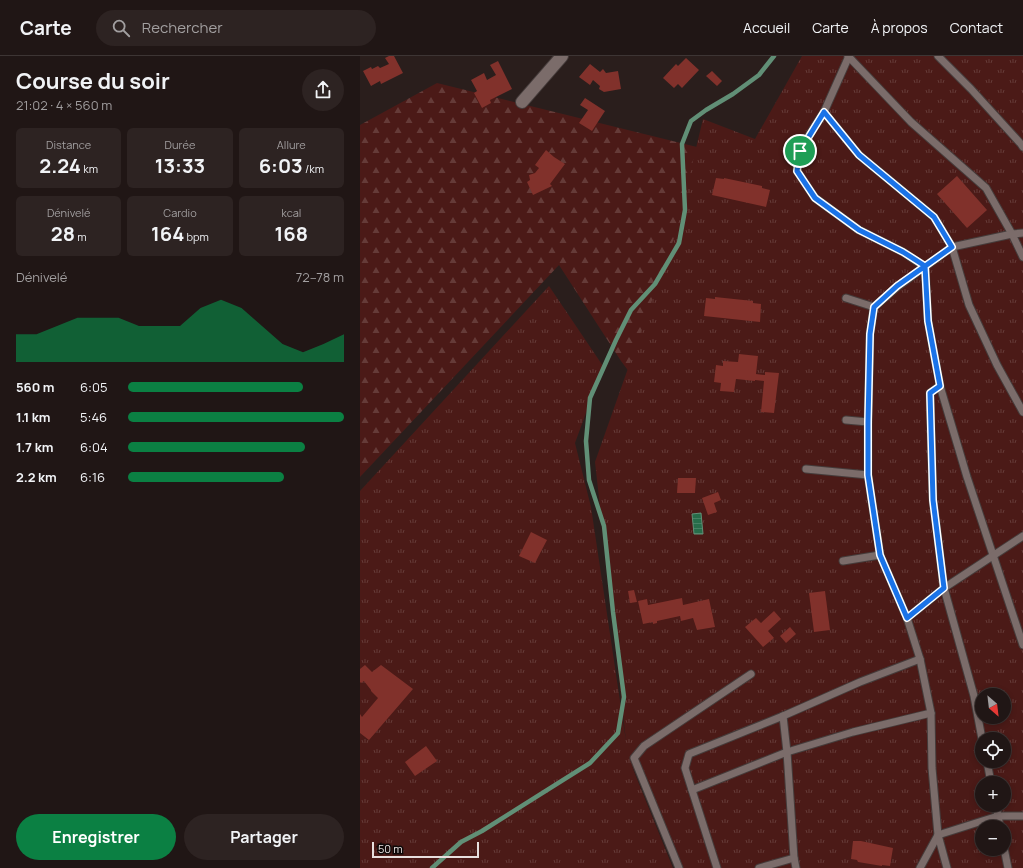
<!DOCTYPE html>
<html lang="fr">
<meta charset="utf-8">
<style>
:root{--surface:#201615;--page:#2d2322;--text:#f1f3f6;--muted:#a29fa0;--line:#3d3534;--accent:#0b8043}
body{margin:0;font-family:Manrope,sans-serif;background:var(--page);color:var(--text);height:100vh;display:flex;flex-direction:column;font-size:15px;white-space:nowrap}
*{box-sizing:border-box;margin:0}
p{font-size:13px;color:var(--muted)}
.icon{flex:none;width:22px;height:22px;fill:none;stroke:currentColor;stroke-width:2;stroke-linecap:round;stroke-linejoin:round}
.map{position:relative;flex:1;overflow:hidden}
.drawer{display:flex;flex-direction:column;background:var(--surface);width:360px}
.drawer>*{flex:none}
.needle{width:26px;rotate:152deg}
.tools{position:absolute;left:615px;top:632px;display:grid;gap:8px}
.tools a{display:grid;place-items:center;width:36px;height:36px;border-radius:50%;background:var(--surface);box-shadow:0 2px 6px #0003,0 0 0 1px var(--line);font-size:20px}
.scale{position:absolute;left:12px;bottom:10px;width:107px;box-sizing:border-box;padding-left:4px;border:2px solid #e7dfde;border-top:0;font-size:11px;line-height:14px;white-space:nowrap;color:#e7dfde;-webkit-text-stroke:3px #0f0909;paint-order:stroke}
.pin{position:absolute;display:grid;place-items:center;width:34px;height:34px;color:#fff;margin:-17px;border:2px solid #fff;border-radius:50%;box-shadow:0 1px 4px #0007}
.round{display:grid;place-items:center;flex:none;width:42px;height:42px;border-radius:21px;background:var(--page)}
.summary{display:flex;align-items:center;justify-content:space-between;height:68px;padding:0 16px}
h1{font-size:22px;font-weight:700;line-height:30px}
.metrics{display:grid;grid-template-columns:repeat(3,1fr);gap:6px;height:68px;padding:4px 16px}
.metrics div{display:grid;align-content:center;border-radius:6px;background:var(--page);text-align:center}
.metrics b{font-size:20px;font-weight:700}
.metrics small{font-size:11px;font-weight:400}
.metrics p{font-size:11px}
.chart{height:112px;padding:8px 16px}
.chart p{display:flex;justify-content:space-between}
.chart svg{width:100%;height:72px;margin-top:4px;fill:var(--accent);opacity:.7}
.action{display:flex;gap:8px;margin-top:auto;padding:8px 16px}
.action a{flex:1;height:46px;border-radius:24px;background:var(--accent);color:#fff;font-size:16px;font-weight:700;line-height:46px;text-align:center}
.action a+a{background:var(--page);color:var(--text)}
ul{padding:0 16px;list-style:none;font-size:13px}
li{display:grid;grid-template-columns:64px 48px 1fr;align-items:center;height:30px}
li i{height:10px;border-radius:5px;background:var(--accent)}
header{display:flex;align-items:center;gap:24px;box-sizing:border-box;height:56px;padding:0 20px;background:var(--surface);border-bottom:1px solid var(--line)}
header strong{font-size:19px}
nav{display:flex;gap:22px;margin-inline-start:auto;font-size:14px}
.search{width:280px;height:36px;background:var(--page);display:flex;align-items:center;gap:10px;box-sizing:border-box;padding:0 14px;border-radius:22px;color:var(--muted);font-size:15px}
main{display:flex;flex:1;min-height:0}
.map>svg:first-child{display:block}
.forest{fill:url(#forest-firs);fill-rule:evenodd}
.park{fill:url(#park-tufts);fill-rule:evenodd}
.water{fill:url(#water-rules);stroke:#618f76}
.lines{fill:none;stroke-linecap:round;stroke-linejoin:round}
.stream{stroke:#618f76;stroke-width:4.5}
.building{fill:#81312b}
.lane-casing{stroke:#453c3b;stroke-width:9}
.street-casing{stroke:#453c3b;stroke-width:14}
.lane{stroke:#7b6c6a;stroke-width:7}
.street{stroke:#7b6c6a;stroke-width:12}
.route-casing{stroke:#fff;stroke-width:8}
.route{stroke:#1a73e8;stroke-width:5}
</style>
<header>
<strong>Carte</strong>
<div class="search"><svg class="icon" aria-label="search" viewBox="0 0 24 24"><circle cx="10" cy="10" r="6"/><path d="M15 15l6 6"/></svg>Rechercher</div>
<nav><a>Accueil</a><a>Carte</a><a>À propos</a><a>Contact</a></nav>
</header>
<main>
<section class="drawer">
<div class="summary"><div><h1>Course du soir</h1><p>21:02 · 4 × 560 m</p></div><a class="round"><svg class="icon" aria-label="share" viewBox="0 0 24 24"><path d="M12 15V3M7 8l5-5 5 5M5 13v7h14v-7"/></svg></a></div>
<div class="metrics">
<div><p>Distance</p><b>2.24<small> km</small></b></div>
<div><p>Durée</p><b>13:33</b></div>
<div><p>Allure</p><b>6:03<small> /km</small></b></div>
</div>
<div class="metrics">
<div><p>Dénivelé</p><b>28<small> m</small></b></div>
<div><p>Cardio</p><b>164<small> bpm</small></b></div>
<div><p>kcal</p><b>168</b></div>
</div>
<div class="chart"><p><span>Dénivelé</span>72–78 m</p>
<svg viewBox="0 0 160 44" preserveAspectRatio="none"><path d="M0 44V27L10 27L20 22L30 17L40 17L50 17L60 22L70 22L80 22L90 11L100 6L110 11L120 22L130 33L140 38L150 33L160 27V44z"/></svg>
</div>
<ul>
<li><b>560 m</b>6:05<i style="width:81%"></i></li>
<li><b>1.1 km</b>5:46<i style="width:100%"></i></li>
<li><b>1.7 km</b>6:04<i style="width:82%"></i></li>
<li><b>2.2 km</b>6:16<i style="width:72%"></i></li>
</ul>
<div class="action"><a>Enregistrer</a><a>Partager</a></div>
</section>
<div class="map">
<svg width="663" height="812" viewBox="0 0 663 812">
<defs>
<pattern id="forest-firs" width="22" height="20" patternUnits="userSpaceOnUse"><rect width="22" height="20" fill="#4b1a17"/><path d="M5 1l3.5 6h-7zM16 11l3.5 6h-7z" fill="#653b38"/></pattern>
<pattern id="park-tufts" width="24" height="20" patternUnits="userSpaceOnUse"><rect width="24" height="20" fill="#4b1a17"/><path d="M3 7l-1-3M5 7V3M7 7l1-3M15 17l-1-3M17 17v-4M19 17l1-3" fill="none" stroke="#653b38"/></pattern>
<pattern id="water-rules" width="6" height="5" patternUnits="userSpaceOnUse"><rect width="6" height="5" fill="#276d4a"/><path d="M0 2.5h6" fill="none" stroke="#468164"/></pattern>
</defs>
<rect width="100%" height="100%" fill="#2a1e1c"/>
<path class="forest" d="M77,27l264,65 302,47 20,673h-263l-38,-372 -101,-135 -62,-96 -199,212v-352zM622,639h22v22h-22zM622,683h22v22h-22zM622,727h22v22h-22zM622,771h22v22h-22z"/>
<path class="park" d="M442,0h221v812h-340l-52,-104 42,104h-313v-377l189,-205 54,80 -28,77 16,64 35,234 -31,-279 80,-227 28,-116 52,20zM622,639h22v22h-22zM622,683h22v22h-22zM622,727h22v22h-22zM622,771h22v22h-22z"/>
<path class="water" d="M341,457l2,21h-9l-2,-20z"/>
<g class="lines">
<path class="stream" d="M72,812l29,-26 21,-11 108,-68 28,-30 6,-36 -11,-85 -9,-86 -15,-46 -3,-39 4,-43 26,-58 15,-30 24,-26 24,-41 6,-33 -3,-66 9,-23 15,-11 27,-16 26,-19 15,-19"/>
</g>
<g class="building">
<path d="M29,0h5l9,17 -22,11 -1,-3 -9,5 -8,-15 8,-4 1,2 6,-3 2,2 9,-4 -4,-6z"/>
<path d="M326,2l13,12 -17,18 -4,-4 -4,4 -11,-10 13,-14 2,2z"/>
<path d="M138,5l14,28 -22,11 1,3 -9,5 -8,-15 3,-2 -6,-11 13,-7 3,7 9,-5 -6,-10z"/>
<path d="M230,8l10,8 3,-3 3,4 12,-2 3,18 -17,3 -5,-3 1,-3 -7,-6 -3,5 -11,-8z"/>
<path d="M352,15l10,10 -5,5 -11,-10z"/>
<path d="M225,42l20,13 -13,20 -13,-8 9,-13 -8,-5z"/>
<path d="M186,94l8,7 11,7 -15,20 2,2 -19,9 -6,-13 3,-2 -1,-5 6,-2 4,-5 -4,-3z"/>
<path d="M597,120l30,34 -20,18 -30,-34z"/>
<path d="M356,122l8,1v-1l38,8v2l8,2 -4,17 -54,-12z"/>
<path d="M355,241l38,4v2l8,1 -1,18 -56,-6 2,-18 9,1z"/>
<path d="M379,298l19,2 -2,18 9,1v-3l14,1 -5,40 -13,-1 3,-31 -9,-1v1l-19,-2 -2,13 -14,-1 1,-8 -7,-1 2,-17 7,1v-5l15,1z"/>
<path d="M318,422h18l-1,15h-18z"/>
<path d="M358,436l3,8 -7,3 3,9 -9,3 -6,-17z"/>
<path d="M171,476l16,8 -12,23 -16,-7z"/>
<path d="M274,534l3,12 -7,1 -2,-12z"/>
<path d="M465,535l5,39 -16,2 -5,-39z"/>
<path d="M322,542l1,7 26,-6 6,28 -18,3 -4,-12 -12,3 -1,-5 -23,5v2l-4,1v-2l-10,2 -5,-23 9,-2 1,6z"/>
<path d="M414,555l7,8 -13,12 6,7 -11,9 -18,-20 11,-9 5,5z"/>
<path d="M430,571l6,7 -10,9 -6,-7z"/>
<path d="M5,609l7,7 9,-7 32,24 -44,51 -9,-7v-19l2,3 16,-19 -7,-7v-1l-7,-9 -3,2 -1,-1v-13z"/>
<path d="M66,690l11,15 -22,15 -10,-14z"/>
<path d="M493,785h8l32,7 -3,18 -8,-1v1l-24,-4 -1,-2 -6,-1z"/>
</g>
<g class="lines">
<defs>
<g id="lane">
<path d="M488,0l63,66 75,66 26,46 11,23"/>
<path d="M489,0l-25,56 -25,39 -2,20 18,27 44,32 44,22 22,15 3,54 12,65 27,91 56,168"/>
<path d="M578,0l33,33 50,55 2,3"/>
<path d="M464,56l35,43 75,62 18,30 17,58 28,60 26,47"/>
<path d="M486,242l28,9"/>
<path d="M580,330l-10,7 3,107 11,88 30,108 8,43"/>
<path d="M486,364l22,2"/>
<path d="M446,413l62,6"/>
<path d="M483,505l37,-6"/>
<path d="M547,562l-27,-63 -12,-80v-53l2,-88 4,-27 23,-20 55,-40 60,-13 11,-1"/>
<path d="M560,603l-60,23 -77,34 -94,38 -4,14 7,22 95,-38 66,-20 78,-19"/>
<path d="M423,660l4,36 7,106 2,10"/>
<path d="M627,705l4,22"/>
<path d="M332,734l25,78"/>
<path d="M636,749l4,22"/>
<path d="M644,792l4,20"/>
<path d="M319,812l-45,-110 10,-12 107,-72"/>
<path d="M399,812l35,-10"/>
<path d="M560,812l18,-33 -6,-67 -1,-55 -11,-54 -13,-41 37,-30 79,-52"/>
<path d="M587,812l-9,-33 60,-19h25"/>
</g>
<path id="street" d="M162,46l40,-46"/>
</defs>
<use href="#lane" class="lane-casing"/>
<use href="#street" class="street-casing"/>
<use href="#lane" class="lane"/>
<use href="#street" class="street"/>
</g>
<g class="lines">
<defs>
<path id="route" d="M440,95l-3,20 18,27 44,32 44,22 22,14 3,55 12,65 -10,7 3,107 11,88 -37,30 -27,-63 -12,-80v-53l2,-88 4,-27 23,-21 55,-39 -18,-30 -75,-62 -35,-43 -24,39"/>
</defs>
<use href="#route" class="route-casing"/>
<use href="#route" class="route"/>
</g>
</svg>
<div class="tools">
<a><svg class="needle" viewBox="-14 -14 28 28"><path d="M0-13l5 13h-10z" fill="#e53935"/><path d="M0 13l5-13h-10z" fill="#a29fa0"/></svg></a>
<a><svg class="icon" aria-label="locate" viewBox="0 0 24 24"><circle cx="12" cy="12" r="6"/><path d="M12 2v4M12 18v4M2 12h4M18 12h4"/></svg></a>
<a>+</a>
<a>−</a>
</div>
<div class="scale">50 m</div>
<div class="pin" style="left:440px;top:95px;background:#1e9e55"><svg class="icon" aria-label="arrive" viewBox="0 0 24 24"><path d="M6 21V4h12l-3 4 3 4H6"/></svg></div>
</div>
</main>
